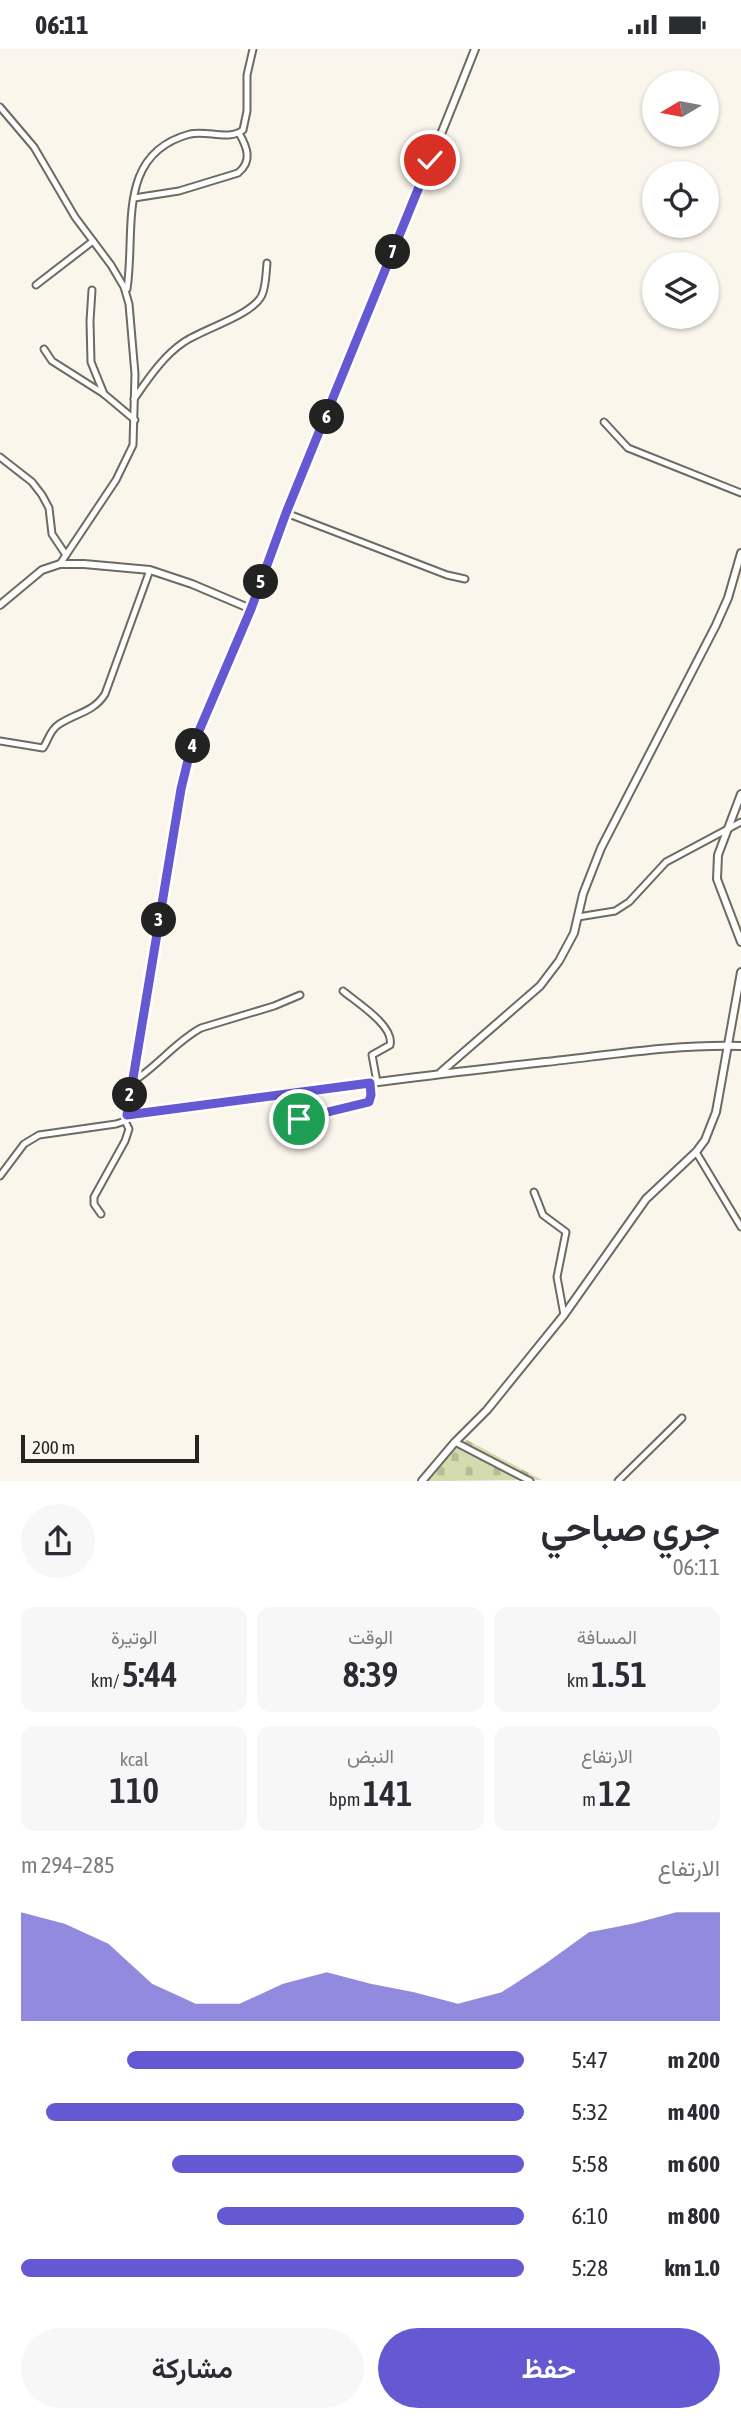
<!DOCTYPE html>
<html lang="ar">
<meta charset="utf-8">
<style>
:root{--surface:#fff;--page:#f7f7f7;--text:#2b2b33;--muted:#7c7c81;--accent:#6459d2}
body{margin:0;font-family:"Asap Condensed",Vazirmatn,sans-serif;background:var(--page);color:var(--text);direction:rtl;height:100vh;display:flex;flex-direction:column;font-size:26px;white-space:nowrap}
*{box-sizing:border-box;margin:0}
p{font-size:23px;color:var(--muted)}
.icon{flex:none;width:38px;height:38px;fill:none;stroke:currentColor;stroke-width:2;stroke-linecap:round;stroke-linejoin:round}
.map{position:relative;height:1432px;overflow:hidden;direction:ltr}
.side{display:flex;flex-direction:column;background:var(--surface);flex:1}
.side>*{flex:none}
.needle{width:46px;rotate:260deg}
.buttons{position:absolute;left:642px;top:21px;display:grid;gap:14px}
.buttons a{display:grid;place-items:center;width:77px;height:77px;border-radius:50%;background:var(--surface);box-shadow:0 2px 5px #0004;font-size:35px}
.scale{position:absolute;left:21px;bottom:18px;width:178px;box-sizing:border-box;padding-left:7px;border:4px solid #262421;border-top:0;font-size:19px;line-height:24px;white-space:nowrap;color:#262421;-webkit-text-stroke:5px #fbf6ec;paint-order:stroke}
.pin{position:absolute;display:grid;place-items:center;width:60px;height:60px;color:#fff;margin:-30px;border:4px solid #fff;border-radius:50%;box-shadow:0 2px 7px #0007}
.km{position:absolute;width:35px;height:35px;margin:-18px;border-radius:50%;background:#222;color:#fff;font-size:19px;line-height:35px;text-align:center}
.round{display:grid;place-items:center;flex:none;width:74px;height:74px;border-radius:37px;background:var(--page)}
.overview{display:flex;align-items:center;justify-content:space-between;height:119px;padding:0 21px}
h1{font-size:38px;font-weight:600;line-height:52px}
.stats{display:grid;grid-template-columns:repeat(3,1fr);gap:10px;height:119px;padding:7px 21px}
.stats div{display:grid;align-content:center;border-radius:14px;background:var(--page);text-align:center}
.stats b{font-size:35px;font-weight:600}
.stats small{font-size:19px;font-weight:400}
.stats p{font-size:19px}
.chart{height:196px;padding:14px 21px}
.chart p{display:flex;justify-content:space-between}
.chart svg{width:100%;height:126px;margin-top:7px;fill:var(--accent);opacity:.7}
.primary-button{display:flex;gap:14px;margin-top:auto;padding:14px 21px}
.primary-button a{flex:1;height:80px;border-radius:42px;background:var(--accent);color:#fff;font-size:28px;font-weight:600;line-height:80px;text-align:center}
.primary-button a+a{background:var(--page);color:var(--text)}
ul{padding:0 21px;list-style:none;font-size:23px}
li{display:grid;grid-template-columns:112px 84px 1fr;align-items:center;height:52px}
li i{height:18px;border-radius:9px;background:var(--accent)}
.status{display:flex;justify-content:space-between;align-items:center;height:49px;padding:0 35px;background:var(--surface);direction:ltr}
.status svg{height:19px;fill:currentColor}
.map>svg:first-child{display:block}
.cemetery{fill:url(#cemetery-stones)}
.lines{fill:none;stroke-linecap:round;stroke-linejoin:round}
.minor-casing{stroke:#6e6a61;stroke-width:9}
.tertiary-casing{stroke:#6e6a61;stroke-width:10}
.minor{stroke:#fff;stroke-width:5}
.tertiary{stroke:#fff;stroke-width:6}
.route-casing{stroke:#fff;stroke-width:14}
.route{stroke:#6459d2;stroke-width:9}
</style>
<div class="status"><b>06:11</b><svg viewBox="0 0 49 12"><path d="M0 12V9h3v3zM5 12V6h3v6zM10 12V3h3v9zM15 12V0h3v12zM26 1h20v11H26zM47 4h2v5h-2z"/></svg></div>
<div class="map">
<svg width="741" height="1432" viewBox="0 0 741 1432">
<defs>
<pattern id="cemetery-stones" width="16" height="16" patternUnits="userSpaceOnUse" patternTransform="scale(1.75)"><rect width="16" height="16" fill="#d3dbaf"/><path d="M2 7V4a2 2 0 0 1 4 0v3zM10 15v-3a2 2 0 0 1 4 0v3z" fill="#b5bc96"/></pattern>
</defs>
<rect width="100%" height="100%" fill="#fbf6ec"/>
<path class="cemetery" d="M467,1391l75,40 -118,1 35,-38z"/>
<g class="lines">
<defs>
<g id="minor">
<path d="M0,58l34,40 41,70 36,48 13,22 5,17 6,70 -2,71 -17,35 -56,84"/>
<path d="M134,149l45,-7 59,-18c15,-12 9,-26 1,-40"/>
<path d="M36,236l57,-44"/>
<path d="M127,240c9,-59 -12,-135 63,-155 17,-4 39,7 53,-4l4,-19v-36l6,-26"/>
<path d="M92,241l-2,31 1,41 13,32"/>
<path d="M44,300l8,12 52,33 31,26"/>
<path d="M134,350c14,-20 29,-43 50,-57 19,-13 69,-27 78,-47 4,-9 4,-22 5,-32"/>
<path d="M604,373l24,26 113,45"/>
<path d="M0,408l32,25 10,13 7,13 3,26 14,21"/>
<path d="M286,464l161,62 18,4"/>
<path d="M0,692l43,7c5,-7 7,-18 15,-23 17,-12 35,-12 47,-31l45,-124"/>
<path d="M578,868l37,-6 14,-9 37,-40 75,-40"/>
<path d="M343,942c13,11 52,35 47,54l-18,10 5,27"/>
<path d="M131,1034c26,-16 44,-41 70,-55l73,-22 26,-11"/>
<path d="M279,1078l20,-8 66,-16 6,-4 -1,-16"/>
<path d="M696,1103l45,75"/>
<path d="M0,1127l24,-32 15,-9 77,-11 9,-3 2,-6"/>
<path d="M534,1143l9,23 23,17 -9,45 7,38"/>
<path d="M101,1165l-7,-10v-7l31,-56 4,-12 -4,-8"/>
<path d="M455,1393l75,39"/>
<path d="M618,1432l64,-63"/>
</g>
<g id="tertiary">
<path d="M0,556l42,-35 18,-6h24l66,6 42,14 59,25 -61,143 -5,17 -58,346c139,-18 278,-38 418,-53 65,-7 130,-18 196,-16"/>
<path d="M251,560c68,-189 151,-373 224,-560"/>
<path d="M741,745l-23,61 -1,24 24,63"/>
<path d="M441,1023l99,-86 19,-25 15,-28 9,-39 18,-46 115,-223 12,-27 13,-45"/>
<path d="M422,1432l33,-39 32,-32 77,-95 82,-116 50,-47 9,-12 11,-28 25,-140"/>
</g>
</defs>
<use href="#minor" class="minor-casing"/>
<use href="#tertiary" class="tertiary-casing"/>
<use href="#minor" class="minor"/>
<use href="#tertiary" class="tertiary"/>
</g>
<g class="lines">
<defs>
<path id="route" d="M299,1070l70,-17 2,-7 -1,-12 -243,32 54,-326 9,-37 61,-143 35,-96 144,-353"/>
</defs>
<use href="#route" class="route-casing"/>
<use href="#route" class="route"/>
</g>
</svg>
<div class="buttons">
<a><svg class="needle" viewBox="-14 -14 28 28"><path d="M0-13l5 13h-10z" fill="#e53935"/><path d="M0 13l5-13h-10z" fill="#7c7c81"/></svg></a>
<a><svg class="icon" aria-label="locate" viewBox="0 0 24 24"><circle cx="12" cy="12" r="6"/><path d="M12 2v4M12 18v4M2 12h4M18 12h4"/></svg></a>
<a><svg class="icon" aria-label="layers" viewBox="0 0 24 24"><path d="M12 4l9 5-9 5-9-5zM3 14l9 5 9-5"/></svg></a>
</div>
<div class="scale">200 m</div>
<div class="pin" style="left:299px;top:1070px;background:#1e9e55"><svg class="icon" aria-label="arrive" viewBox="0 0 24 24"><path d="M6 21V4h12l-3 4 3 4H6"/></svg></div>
<div class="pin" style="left:430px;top:111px;background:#d93025"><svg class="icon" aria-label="check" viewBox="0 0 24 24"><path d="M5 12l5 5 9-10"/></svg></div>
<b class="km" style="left:130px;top:1046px">2</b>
<b class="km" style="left:159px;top:871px">3</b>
<b class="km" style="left:193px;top:697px">4</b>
<b class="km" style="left:261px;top:533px">5</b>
<b class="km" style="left:327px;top:368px">6</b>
<b class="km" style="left:393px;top:203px">7</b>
</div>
<section class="side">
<div class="overview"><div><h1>جري صباحي</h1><p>06:11</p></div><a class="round"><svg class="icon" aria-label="share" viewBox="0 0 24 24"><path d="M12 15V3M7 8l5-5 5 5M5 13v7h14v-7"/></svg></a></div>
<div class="stats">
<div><p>المسافة</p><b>1.51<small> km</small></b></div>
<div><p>الوقت</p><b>8:39</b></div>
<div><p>الوتيرة</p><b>5:44<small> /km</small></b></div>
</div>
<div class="stats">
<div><p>الارتفاع</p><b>12<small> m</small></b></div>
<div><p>النبض</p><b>141<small> bpm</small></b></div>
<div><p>kcal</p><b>110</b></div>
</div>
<div class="chart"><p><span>الارتفاع</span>285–294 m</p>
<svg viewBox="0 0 160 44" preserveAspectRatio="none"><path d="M0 44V6L10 10L20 17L30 31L40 38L50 38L60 31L70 27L80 31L90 34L100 38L110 34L120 24L130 13L140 10L150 6L160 6V44z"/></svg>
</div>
<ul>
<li><b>200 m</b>5:47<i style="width:79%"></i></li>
<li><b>400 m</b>5:32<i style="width:95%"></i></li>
<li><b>600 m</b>5:58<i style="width:70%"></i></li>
<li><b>800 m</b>6:10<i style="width:61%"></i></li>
<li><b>1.0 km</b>5:28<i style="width:100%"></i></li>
</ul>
<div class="primary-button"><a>حفظ</a><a>مشاركة</a></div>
</section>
